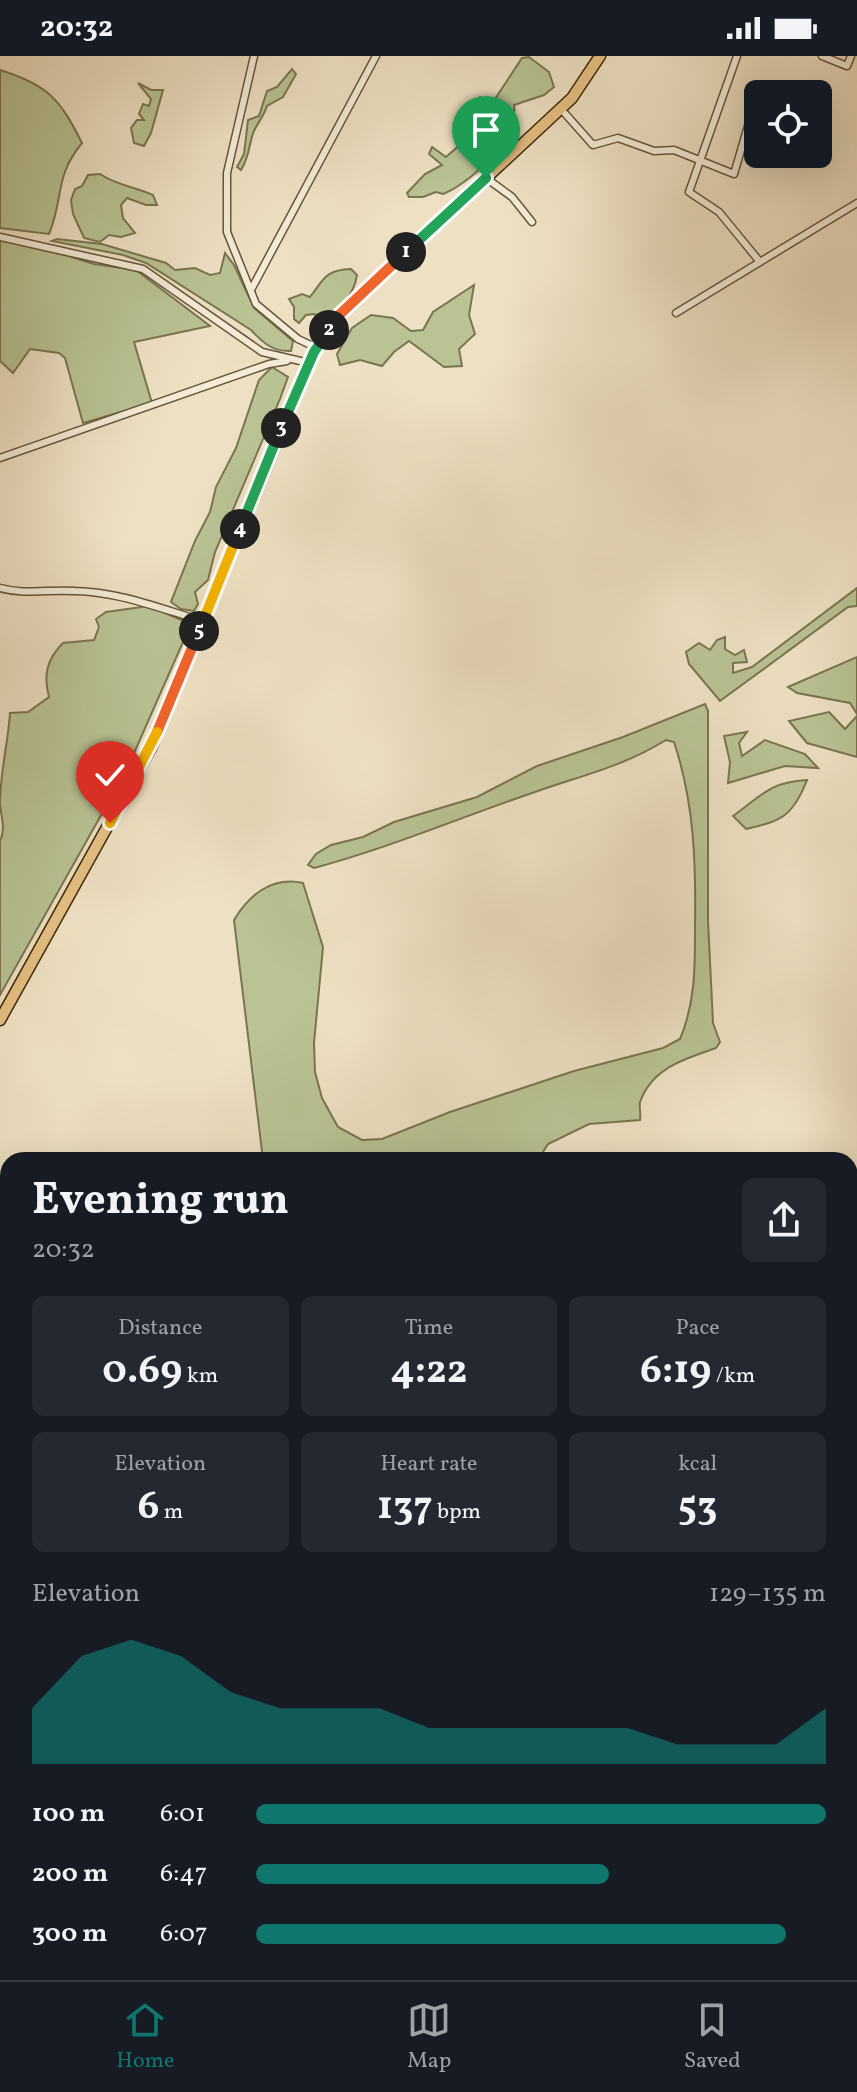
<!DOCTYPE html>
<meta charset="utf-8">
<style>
:root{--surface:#171b24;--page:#242831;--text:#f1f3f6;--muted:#9ea1a6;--line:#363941;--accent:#0f766e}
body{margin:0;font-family:Vollkorn,serif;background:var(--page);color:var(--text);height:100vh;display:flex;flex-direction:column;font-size:30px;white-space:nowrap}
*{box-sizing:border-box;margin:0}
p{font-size:26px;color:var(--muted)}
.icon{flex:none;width:44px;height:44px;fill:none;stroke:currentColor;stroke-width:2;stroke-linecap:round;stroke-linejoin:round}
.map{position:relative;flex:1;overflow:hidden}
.side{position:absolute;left:0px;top:1096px;width:858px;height:828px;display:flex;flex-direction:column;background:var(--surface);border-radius:24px 24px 0 0;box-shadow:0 8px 32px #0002}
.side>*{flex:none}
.buttons{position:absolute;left:744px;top:24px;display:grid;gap:16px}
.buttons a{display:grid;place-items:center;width:88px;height:88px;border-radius:12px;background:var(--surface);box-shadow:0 8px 32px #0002;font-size:40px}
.pin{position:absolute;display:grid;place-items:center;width:68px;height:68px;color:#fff;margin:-82px -34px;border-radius:50% 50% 50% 0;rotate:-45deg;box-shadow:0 0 8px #0007}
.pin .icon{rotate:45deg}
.km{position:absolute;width:40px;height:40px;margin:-20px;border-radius:50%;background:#222;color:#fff;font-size:22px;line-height:40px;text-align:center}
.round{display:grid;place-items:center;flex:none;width:84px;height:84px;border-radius:12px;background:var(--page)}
.overview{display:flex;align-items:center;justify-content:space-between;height:136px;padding:0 32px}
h1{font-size:44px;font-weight:700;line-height:60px}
.stats{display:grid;grid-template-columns:repeat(3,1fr);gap:12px;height:136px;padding:8px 32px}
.stats div{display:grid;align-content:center;border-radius:12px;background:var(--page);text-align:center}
.stats b{font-size:40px;font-weight:700}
.stats small{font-size:22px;font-weight:400}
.stats p{font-size:22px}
.chart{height:224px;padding:16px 32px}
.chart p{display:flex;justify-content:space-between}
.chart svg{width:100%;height:144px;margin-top:8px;fill:var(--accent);opacity:.7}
ul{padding:0 32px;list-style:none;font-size:26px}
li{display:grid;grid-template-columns:128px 96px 1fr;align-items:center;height:60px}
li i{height:20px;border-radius:10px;background:var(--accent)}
.status{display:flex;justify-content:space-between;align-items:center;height:56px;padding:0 40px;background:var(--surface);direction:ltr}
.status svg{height:22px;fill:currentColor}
.tabs{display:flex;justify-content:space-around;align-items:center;height:112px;border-top:2px solid var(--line);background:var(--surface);font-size:22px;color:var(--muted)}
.tabs a{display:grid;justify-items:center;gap:4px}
.tabs .current{color:var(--accent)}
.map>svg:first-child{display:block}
.green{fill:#b9c394;stroke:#7a7550;stroke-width:2}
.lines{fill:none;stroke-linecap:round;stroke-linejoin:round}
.minor-casing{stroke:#675639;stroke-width:9}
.primary-casing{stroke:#3a270b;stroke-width:13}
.minor{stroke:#f4ecd8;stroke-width:6}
.primary{stroke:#e7c082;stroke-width:10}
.split-1-casing{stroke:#fff;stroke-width:16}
.split-2-casing{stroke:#fff;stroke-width:16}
.split-3-casing{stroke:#fff;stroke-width:16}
.split-4-casing{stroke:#fff;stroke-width:16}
.split-5-casing{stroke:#fff;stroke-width:16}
.split-6-casing{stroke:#fff;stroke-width:16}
.split-7-casing{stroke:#fff;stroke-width:16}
.split-1{stroke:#22a559;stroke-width:10}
.split-2{stroke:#f0652b;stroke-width:10}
.split-3{stroke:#22a559;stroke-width:10}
.split-4{stroke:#22a559;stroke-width:10}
.split-5{stroke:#f5b400;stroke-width:10}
.split-6{stroke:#f0652b;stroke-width:10}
.split-7{stroke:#f5b400;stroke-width:10}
</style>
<div class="status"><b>20:32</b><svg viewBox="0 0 49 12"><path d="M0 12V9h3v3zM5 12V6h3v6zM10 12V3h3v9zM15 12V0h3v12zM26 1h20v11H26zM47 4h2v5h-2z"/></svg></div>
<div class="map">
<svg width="857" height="1924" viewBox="0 0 857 1924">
<rect width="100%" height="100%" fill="#eee1c3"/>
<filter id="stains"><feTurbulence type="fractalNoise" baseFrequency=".0025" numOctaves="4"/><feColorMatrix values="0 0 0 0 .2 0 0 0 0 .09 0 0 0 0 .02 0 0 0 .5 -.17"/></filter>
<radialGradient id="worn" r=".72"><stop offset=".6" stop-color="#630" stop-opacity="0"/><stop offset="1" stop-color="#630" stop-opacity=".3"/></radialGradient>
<g class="green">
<path d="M529,1l20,15 5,15 -10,8 -30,10c2,17 -5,27 -21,33l-27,-16 14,-25 13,5 29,-44z"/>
<path d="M292,13l4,5 -13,23 -16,9c-3,10 -9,16 -13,25 -6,14 -3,22 -13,39l-4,-3 7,-13 4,-34 11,-4 8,-25 10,-4z"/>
<path d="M0,14c48,15 60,29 82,73 -28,34 -18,55 -33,91l-49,-6z"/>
<path d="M138,27l13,7h12l-12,43 -7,13 -10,-3 -3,-15 6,-8h7l-5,-6 4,-10 6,2 2,-7z"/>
<path d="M475,83l15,16c-4,13 -34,34 -47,39l-7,-2 -13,5h-14l-2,-4 18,-19 17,-9 -13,-11 3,-7 14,10 17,-15z"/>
<path d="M100,118c16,11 35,13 53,21l4,10h-11l-19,-7 -6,7 2,13 12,15 -14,4 -12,-2 -9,7 -16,-4 -11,-24 -2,-14 4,-11 7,-3 6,-11z"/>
<path d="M57,183l45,5 64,19 9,7 20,-2 15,7 10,-2 5,-20 9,12 20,43 39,33 -2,10c-18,1 -28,-8 -40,-21l-105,-67 -23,-8 -71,-14z"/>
<path d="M0,184l36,6 58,18 42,6 74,56 -76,16 18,61 -69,20 -18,-65 -6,-5 -29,-4 -17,24 -13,-12z"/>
<path d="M351,213l6,6c-3,20 -17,36 -36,43l-7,-4 -8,1 -7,8 -5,-4v-12l-5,-8 13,-5 8,3c14,-18 15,-27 41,-28z"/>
<path d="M474,229l-5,30 6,19 -16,15 3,17 -18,1 -35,-26 -15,11 -12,14 -22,-6 -20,5 -3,-11 15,-26 19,-13 22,3 18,13 12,-1 10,-18z"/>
<path d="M272,311l16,10 -8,22 -65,153 -7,28 -13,12 3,12 -4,7 -13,-2 -10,-7 24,-61 15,-29 6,-25 20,-39 23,-68z"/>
<path d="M857,532v18l-9,1 -128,94 -31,-37 -3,-12 13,-9 11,7 7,-10 8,-3v12l10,6 9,-5 3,12 -14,1v10l19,-6z"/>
<path d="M149,550l42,18 -64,145 -127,226v-154c6,-13 1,-24 0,-37 0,-32 8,-60 10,-91l18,-1 21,-15c-6,-22 -2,-38 14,-54l31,-3 5,-13 -3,-8 10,-7z"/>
<path d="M857,601v57l-7,-11 -53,-10 -9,-6z"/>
<path d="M705,648l3,7v210l5,102 7,19 -4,6c-32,11 -64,20 -76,54 -1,5 1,12 0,18l-51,4 -41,20 -10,16h-275l-29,-240c15,-25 38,-44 69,-37l20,64 -9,96 1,29 7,26 16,29 24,13 20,-1 68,-27 124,-41 89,-23 17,-9c16,-38 15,-75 15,-115 1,-62 -1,-122 -21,-182l-8,-2c-44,27 -83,35 -131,52 -74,25 -146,56 -221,76l-6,-3 8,-11 15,-9 32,-8 31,-15 83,-25 60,-31 86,-29z"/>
<path d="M829,656l16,17 12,-13v41l-50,-14 -18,-22z"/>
<path d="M747,676l-8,11 3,13 23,-16 40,14 13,14 -33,-2 -57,17 2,-21 -6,-26z"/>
<path d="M807,724c-14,36 -25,41 -61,49l-13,-13c28,-20 36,-34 74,-36z"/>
</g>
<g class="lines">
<defs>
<g id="minor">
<path d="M254,0l-27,117v59l29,72 42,35 19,9"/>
<path d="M737,0l-48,136 30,20 41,50"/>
<path d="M822,0l25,10 4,-10"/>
<path d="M561,53l32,36 25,-7 36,13 20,-1 60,24 16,-55"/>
<path d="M486,122l26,19 20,25"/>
<path d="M0,181l143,32 119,83 47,11"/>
<path d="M252,232l124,-232"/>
<path d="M676,257l181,-110"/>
<path d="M0,402l269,-94 18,-3"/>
<path d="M0,532c25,7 49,1 75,3 45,1 86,18 128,30"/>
<path d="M850,1382l7,-3"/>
<path d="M0,1396h8"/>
<path d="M0,1433l8,2"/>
<path d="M0,1787l8,4"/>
<path d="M0,1836l8,23"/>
<path d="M23,1916l3,8"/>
<path d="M306,1916l24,8"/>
</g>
<path id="primary" d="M0,964l151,-272 163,-396 25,-37 233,-217 28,-42"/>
</defs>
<use href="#minor" class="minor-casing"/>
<use href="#primary" class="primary-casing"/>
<use href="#minor" class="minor"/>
<use href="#primary" class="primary"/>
</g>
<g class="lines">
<defs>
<path id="split-1" d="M406,196l80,-74"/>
<path id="split-2" d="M329,274l10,-15 67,-63"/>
<path id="split-3" d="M281,372l33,-76 15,-22"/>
<path id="split-4" d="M240,473l41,-101"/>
<path id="split-5" d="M199,575l41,-102"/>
<path id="split-6" d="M157,676l42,-101"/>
<path id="split-7" d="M110,767l47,-91"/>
</defs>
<use href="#split-1" class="split-1-casing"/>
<use href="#split-2" class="split-2-casing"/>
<use href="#split-3" class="split-3-casing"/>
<use href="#split-4" class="split-4-casing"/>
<use href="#split-5" class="split-5-casing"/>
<use href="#split-6" class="split-6-casing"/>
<use href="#split-7" class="split-7-casing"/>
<use href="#split-1" class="split-1"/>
<use href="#split-2" class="split-2"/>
<use href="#split-3" class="split-3"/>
<use href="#split-4" class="split-4"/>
<use href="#split-5" class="split-5"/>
<use href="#split-6" class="split-6"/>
<use href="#split-7" class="split-7"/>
</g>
<rect width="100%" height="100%" filter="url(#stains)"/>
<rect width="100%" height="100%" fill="url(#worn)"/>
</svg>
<div class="buttons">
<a><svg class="icon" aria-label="locate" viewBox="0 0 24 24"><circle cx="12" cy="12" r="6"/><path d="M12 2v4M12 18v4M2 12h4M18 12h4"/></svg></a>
</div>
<div class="pin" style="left:486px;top:122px;background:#1e9e55"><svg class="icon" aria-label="arrive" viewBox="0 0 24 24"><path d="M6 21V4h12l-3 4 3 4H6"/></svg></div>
<div class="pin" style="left:110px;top:767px;background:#d93025"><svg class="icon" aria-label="check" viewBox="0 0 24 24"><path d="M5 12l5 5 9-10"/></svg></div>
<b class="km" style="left:406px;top:196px">1</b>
<b class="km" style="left:329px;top:274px">2</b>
<b class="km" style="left:281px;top:372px">3</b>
<b class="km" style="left:240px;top:473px">4</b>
<b class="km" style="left:199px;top:575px">5</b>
<section class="side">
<div class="overview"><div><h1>Evening run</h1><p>20:32</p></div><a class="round"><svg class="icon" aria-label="share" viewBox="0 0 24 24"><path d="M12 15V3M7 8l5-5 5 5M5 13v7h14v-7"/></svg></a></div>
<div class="stats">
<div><p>Distance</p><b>0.69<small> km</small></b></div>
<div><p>Time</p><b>4:22</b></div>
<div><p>Pace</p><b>6:19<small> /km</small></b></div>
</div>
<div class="stats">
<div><p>Elevation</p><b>6<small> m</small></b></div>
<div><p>Heart rate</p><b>137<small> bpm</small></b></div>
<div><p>kcal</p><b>53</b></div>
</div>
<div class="chart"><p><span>Elevation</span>129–135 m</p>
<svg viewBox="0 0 160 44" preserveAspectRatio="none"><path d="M0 44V27L10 11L20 6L30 11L40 22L50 27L60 27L70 27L80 33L90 33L100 33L110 33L120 33L130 38L140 38L150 38L160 27V44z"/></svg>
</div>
<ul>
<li><b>100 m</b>6:01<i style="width:100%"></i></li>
<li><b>200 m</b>6:47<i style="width:62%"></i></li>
<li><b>300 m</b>6:07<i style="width:93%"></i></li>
</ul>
</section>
</div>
<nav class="tabs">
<a class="current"><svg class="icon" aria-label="home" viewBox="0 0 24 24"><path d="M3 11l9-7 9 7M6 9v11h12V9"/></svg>Home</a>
<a><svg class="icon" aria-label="map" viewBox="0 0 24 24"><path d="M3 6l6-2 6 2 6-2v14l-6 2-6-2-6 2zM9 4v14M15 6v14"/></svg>Map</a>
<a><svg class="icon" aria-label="saved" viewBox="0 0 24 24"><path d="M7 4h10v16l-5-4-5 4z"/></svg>Saved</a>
</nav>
